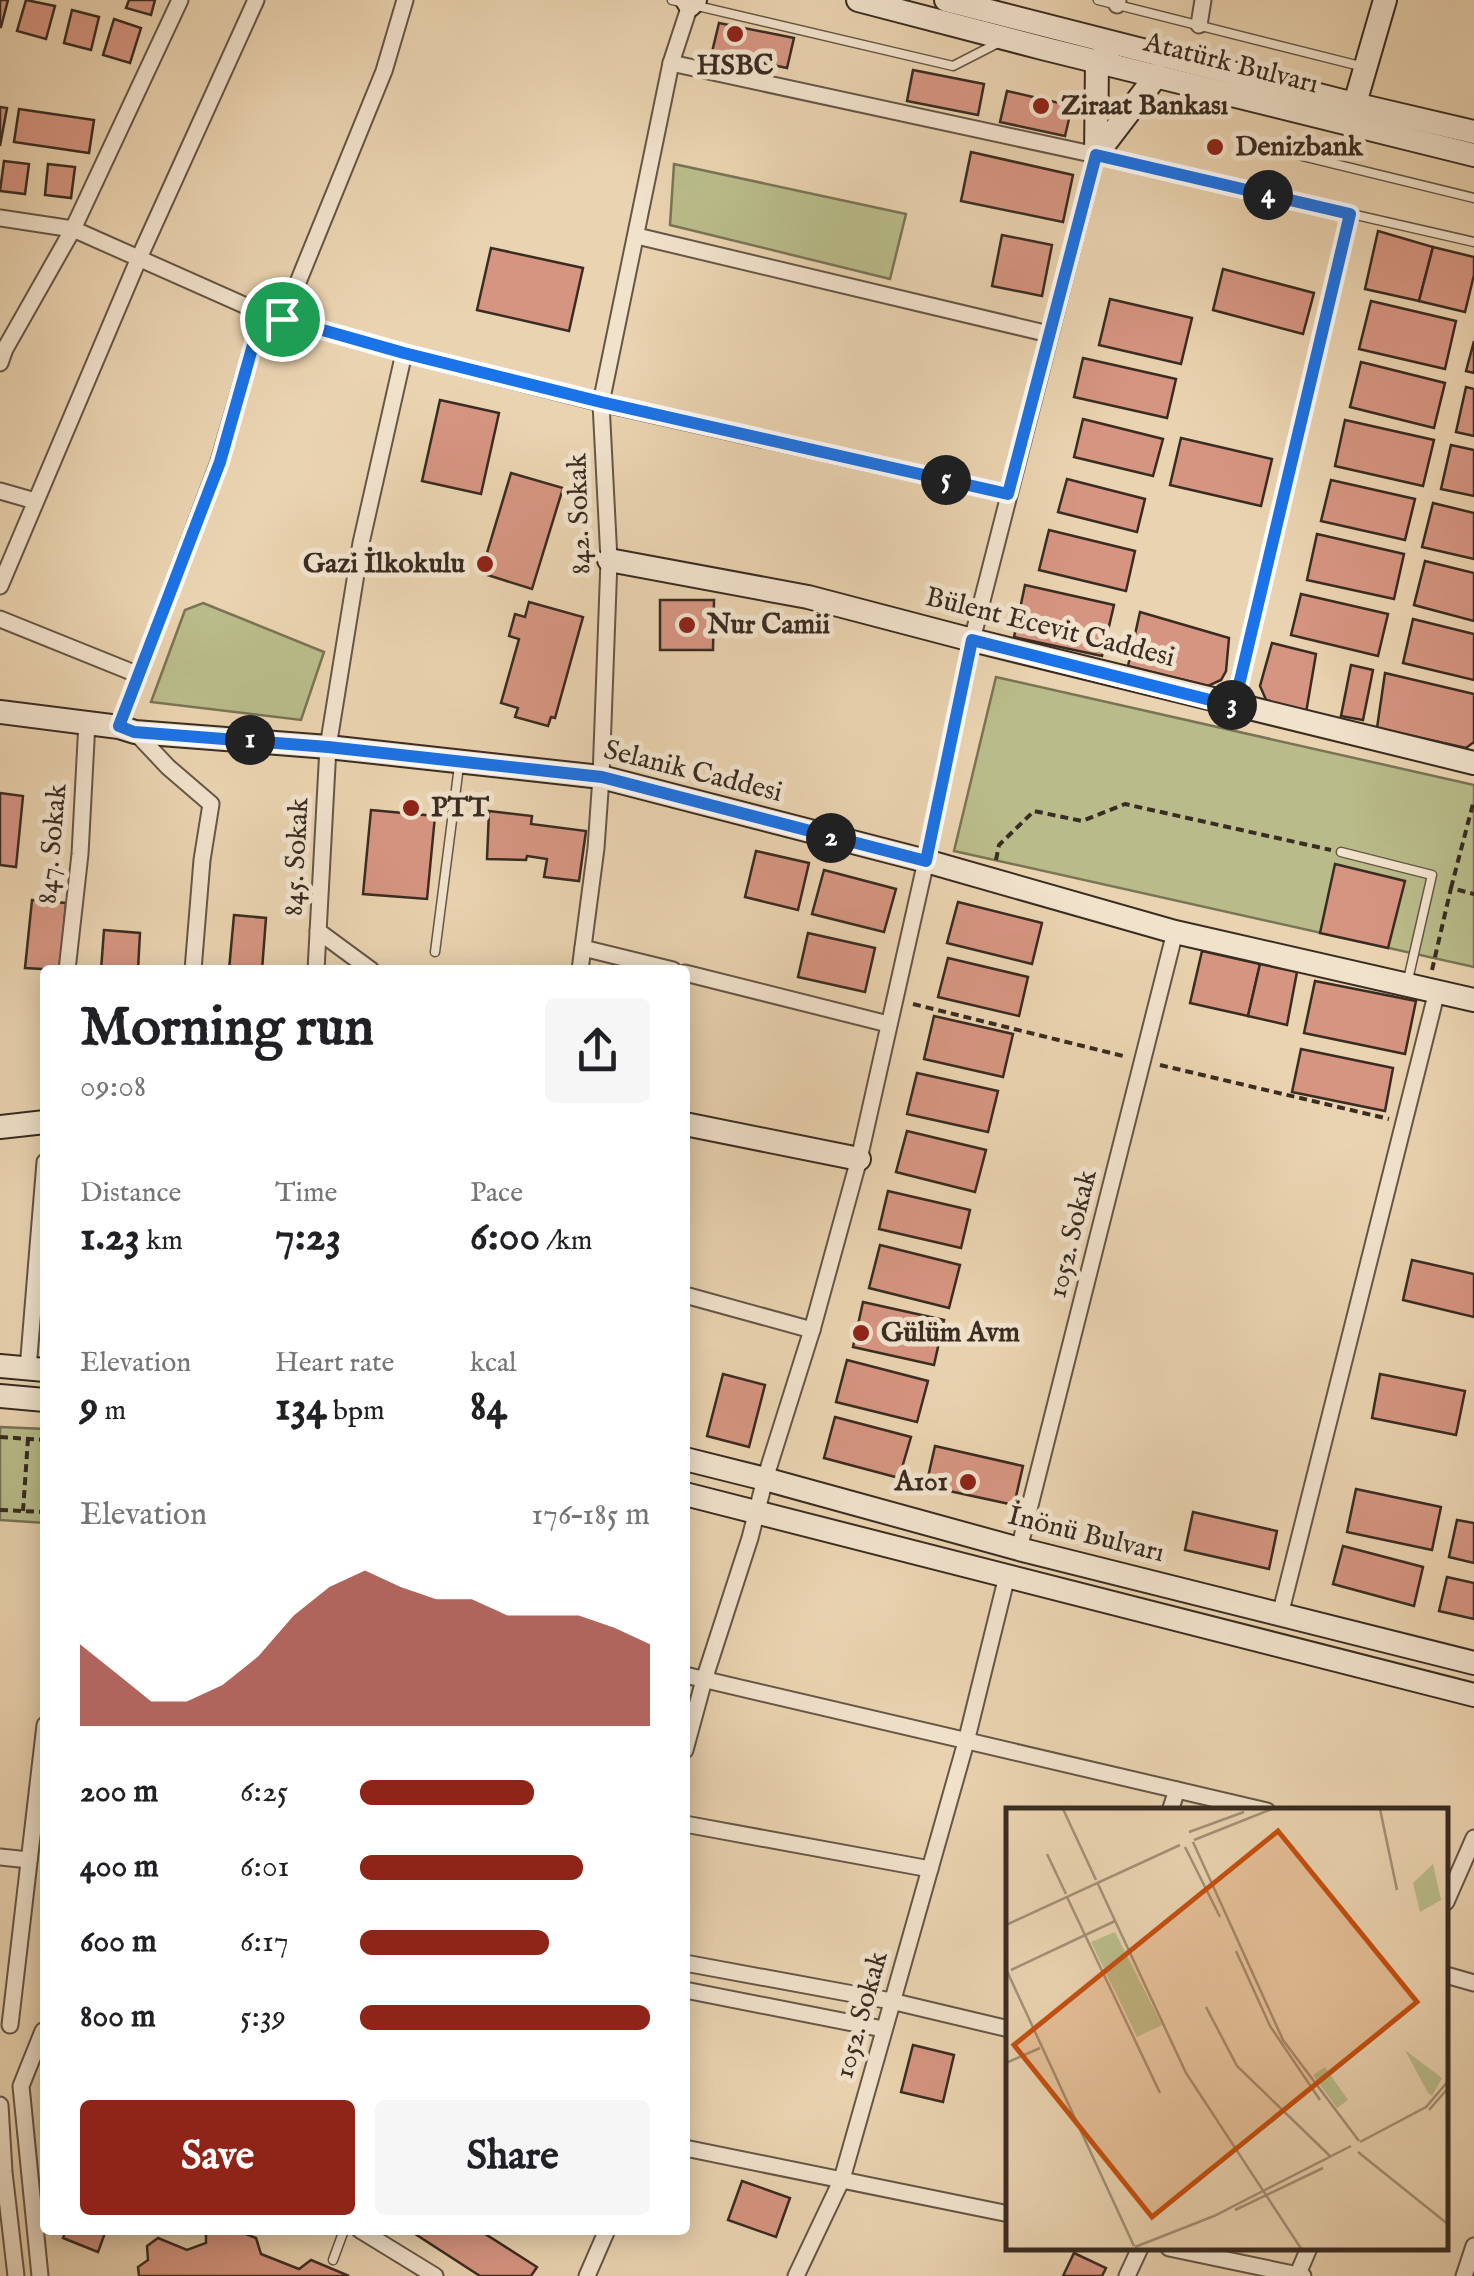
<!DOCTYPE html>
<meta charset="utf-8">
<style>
:root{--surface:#fff;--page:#f6f6f6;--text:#202124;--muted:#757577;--accent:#8f2418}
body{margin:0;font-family:"IM FELL English",serif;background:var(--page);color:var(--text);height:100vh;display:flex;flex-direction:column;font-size:38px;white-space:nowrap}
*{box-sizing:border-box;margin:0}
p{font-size:32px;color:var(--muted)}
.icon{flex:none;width:55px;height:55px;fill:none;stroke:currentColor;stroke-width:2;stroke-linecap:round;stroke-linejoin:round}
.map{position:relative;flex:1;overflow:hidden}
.panel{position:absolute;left:40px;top:965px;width:650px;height:1270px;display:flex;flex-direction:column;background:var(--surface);border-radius:10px;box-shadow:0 5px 25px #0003}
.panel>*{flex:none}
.pin{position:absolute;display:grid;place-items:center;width:85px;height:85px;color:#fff;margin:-42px;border:5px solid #fff;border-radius:50%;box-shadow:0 2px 10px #0007}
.km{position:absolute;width:50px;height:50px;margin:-25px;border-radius:50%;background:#222;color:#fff;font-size:28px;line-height:50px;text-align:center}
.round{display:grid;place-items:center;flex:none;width:105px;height:105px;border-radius:10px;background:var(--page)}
.headline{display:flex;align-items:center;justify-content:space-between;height:170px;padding:0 40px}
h1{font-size:55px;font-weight:700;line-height:75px}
.stats{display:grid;grid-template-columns:repeat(3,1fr);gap:15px;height:170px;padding:10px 40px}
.stats div{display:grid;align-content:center}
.stats b{font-size:42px;font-weight:700}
.stats small{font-size:28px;font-weight:400}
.stats p{font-size:28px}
.chart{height:280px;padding:20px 40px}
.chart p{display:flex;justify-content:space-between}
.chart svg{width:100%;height:180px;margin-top:10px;fill:var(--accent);opacity:.7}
.primary-button{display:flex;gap:20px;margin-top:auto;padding:20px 40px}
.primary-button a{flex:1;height:115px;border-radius:10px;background:var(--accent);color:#fff;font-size:40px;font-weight:700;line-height:115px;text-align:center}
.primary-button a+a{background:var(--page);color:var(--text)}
ul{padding:0 40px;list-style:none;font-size:32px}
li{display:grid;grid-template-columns:160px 120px 1fr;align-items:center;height:75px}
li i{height:25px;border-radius:12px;background:var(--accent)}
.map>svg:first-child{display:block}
.green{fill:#b9bc8a;stroke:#797456;stroke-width:2.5}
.building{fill:#d69581;stroke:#392c22;stroke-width:2.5}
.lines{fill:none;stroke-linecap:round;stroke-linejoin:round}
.lane-casing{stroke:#655646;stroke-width:11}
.street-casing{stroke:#655646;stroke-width:19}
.secondary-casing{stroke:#392c22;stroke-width:26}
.path{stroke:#392c22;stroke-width:4;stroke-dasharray:8 5;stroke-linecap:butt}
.lane{stroke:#f1e2cc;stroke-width:8}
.street{stroke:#f1e2cc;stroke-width:15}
.secondary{stroke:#f1e2cc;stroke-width:22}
.route-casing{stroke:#fff;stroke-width:20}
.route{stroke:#1a73e8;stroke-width:12}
.poi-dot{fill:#8f2418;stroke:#f1e2cc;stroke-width:4}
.labels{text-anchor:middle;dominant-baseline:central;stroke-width:10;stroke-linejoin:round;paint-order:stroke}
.street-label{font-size:28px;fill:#392c22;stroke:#f1e2cc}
.poi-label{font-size:28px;font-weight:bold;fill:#392c22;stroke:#f1e2cc;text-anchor:start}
.inset-road{fill:none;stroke:#a39077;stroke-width:2.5}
.view{fill:#c55010;fill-opacity:0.15;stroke:#c55010;stroke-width:5}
.inset-edge{fill:none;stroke:#392c22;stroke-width:5}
</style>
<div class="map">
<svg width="1474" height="2276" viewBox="0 0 1474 2276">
<rect width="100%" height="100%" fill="#ead3b0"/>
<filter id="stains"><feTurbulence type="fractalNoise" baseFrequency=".002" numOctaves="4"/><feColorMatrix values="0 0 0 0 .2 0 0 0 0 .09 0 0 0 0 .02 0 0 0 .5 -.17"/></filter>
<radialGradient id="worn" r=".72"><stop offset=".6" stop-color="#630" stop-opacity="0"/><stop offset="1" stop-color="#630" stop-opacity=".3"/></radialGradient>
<g class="green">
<path d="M674,164l232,50 -16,65 -220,-54z"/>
<path d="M203,603l121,49 -23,68 -150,-18 34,-92z"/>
<path d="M996,677l478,108v182l-520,-116z"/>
<path d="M0,1427l45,2v94l-45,-3z"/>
</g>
<g class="building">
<path d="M0,0h8l-7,27h-1z"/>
<path d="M26,0l29,6 -9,33 -29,-8z"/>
<path d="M129,0h26l-4,15 -25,-7z"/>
<path d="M72,10l27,7 -8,33 -27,-7z"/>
<path d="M114,19l27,9 -11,35 -27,-8z"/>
<path d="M719,23l75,15 -7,30 -75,-16z"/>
<path d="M913,70l71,14 -6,31 -71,-14z"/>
<path d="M1007,91l65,15 -7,30 -65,-14z"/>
<path d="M0,107l7,1 -7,38z"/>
<path d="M19,109l75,11 -5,33 -75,-11z"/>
<path d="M971,152l102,23 -10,47 -102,-21z"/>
<path d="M4,161l25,3 -4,30 -25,-3z"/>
<path d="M48,164l27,3 -4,31 -26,-3z"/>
<path d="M1378,231l55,16 -14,54 -54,-12z"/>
<path d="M1002,235l50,10 -10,51 -50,-10z"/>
<path d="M1433,247l41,10v18l-9,37 -46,-11z"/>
<path d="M491,248l92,20 -14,63 -92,-21z"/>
<path d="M1223,269l91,24 -11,41 -90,-24z"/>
<path d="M1110,299l82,19 -11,46 -82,-19z"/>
<path d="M1371,301l85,20 -11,48 -86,-20z"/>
<path d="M1474,341v32l-8,-2z"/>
<path d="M1083,358l93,21 -9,39 -93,-21z"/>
<path d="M1361,362l84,21 -11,45 -84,-21z"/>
<path d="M1466,387l8,2v47l-18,-4z"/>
<path d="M440,400l59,13 -18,81 -59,-13z"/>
<path d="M1083,419l80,20 -10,37 -79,-19z"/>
<path d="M1345,420l89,20 -11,46 -88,-20z"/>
<path d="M1181,438l91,21 -11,47 -91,-21z"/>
<path d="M1451,445l23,5v46l-33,-7z"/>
<path d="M511,473l52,15 -31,101 -51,-16z"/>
<path d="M1067,479l78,20 -8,33 -79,-20z"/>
<path d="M1331,480l84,19 -10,41 -84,-19z"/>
<path d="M1433,503l41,10v46l-52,-12z"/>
<path d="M1049,530l86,21 -9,40 -87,-21z"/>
<path d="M1317,534l87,20 -10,45 -87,-19z"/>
<path d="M1425,561l49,12v48l-60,-16z"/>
<path d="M1025,585l89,20 -12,51 -88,-19z"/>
<path d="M1301,594l87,20 -10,42 -87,-21z"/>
<path d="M660,600h54l-1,50h-53z"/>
<path d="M529,602l54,15 -28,101 -4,-1 -3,9 -33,-9 3,-9 -17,-5 18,-64 -10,-3 6,-22 10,3z"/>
<path d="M1140,612l89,26 -3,33 -5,9 -13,6 -80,-20z"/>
<path d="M1413,619l61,15v46l-71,-17z"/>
<path d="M1272,643l44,11 -10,59 -39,-11 -7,-16z"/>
<path d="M1351,665l22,5 -10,50 -22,-4z"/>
<path d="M1385,673l89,21v48l-8,6 -89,-20z"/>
<path d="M0,793l23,3 -7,71 -16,-2z"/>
<path d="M371,810l64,6 -8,83 -64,-5z"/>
<path d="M489,811l43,5 -1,8 55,7 -7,50 -35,-4 3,-18 -20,-3 -1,4 -39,-1z"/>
<path d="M756,851l53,12 -11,47 -53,-13z"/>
<path d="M1335,864l70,17 -17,67 -68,-15z"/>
<path d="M824,870l72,19 -12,43 -72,-18z"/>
<path d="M32,900l34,3 -6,67 -35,-2z"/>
<path d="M958,902l84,21 -10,41 -85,-21z"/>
<path d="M234,915l32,3 -4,52h-33z"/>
<path d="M104,930l36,3 -2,37h-37z"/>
<path d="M808,933l67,15 -10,44 -67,-15z"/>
<path d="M1202,951l58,13 -12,52 -58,-13z"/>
<path d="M948,958l80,19 -9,39 -81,-19z"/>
<path d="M1260,964l37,8 -10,53 -39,-9z"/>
<path d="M1315,981l101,20 -11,53 -101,-21z"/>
<path d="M934,1016l79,18 -10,43 -79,-18z"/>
<path d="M1301,1049l92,19 -8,43 -93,-19z"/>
<path d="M917,1073l81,18 -10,41 -81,-18z"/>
<path d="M907,1131l79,19 -11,42 -79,-20z"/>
<path d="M888,1191l82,19 -9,38 -82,-19z"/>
<path d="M880,1245l80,20 -11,43 -80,-20z"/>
<path d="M1412,1260l62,14v43l-71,-17z"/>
<path d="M863,1302l81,18 -10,45 -81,-18z"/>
<path d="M847,1360l81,21 -11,41 -81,-20z"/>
<path d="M723,1374l42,11 -16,62 -42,-11z"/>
<path d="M1380,1374l85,17 -9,44 -84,-17z"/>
<path d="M835,1417l76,20 -12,41 -75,-20z"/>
<path d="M935,1446l88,20 -9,39 -88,-19z"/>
<path d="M1356,1489l85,18 -9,43 -85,-18z"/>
<path d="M1193,1512l84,19 -8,38 -84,-19z"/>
<path d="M1457,1520l17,3v40l-25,-6z"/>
<path d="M1343,1546l80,21 -9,39 -81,-22z"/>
<path d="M1447,1577l27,6v36l-35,-8z"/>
<path d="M913,2045l41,10 -11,47 -42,-10z"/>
<path d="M742,2181l48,17 -14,39 -48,-17z"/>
<path d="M66,2230h40l-8,22 -35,-14z"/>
<path d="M206,2230h30l20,8 5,16 38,15 12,-9 38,16h-210l-1,-9 10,-7 -1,-14 11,-8 29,12 19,-7z"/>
<path d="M409,2230h70l58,37 -6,9h-51z"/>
<path d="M1074,2253l32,15 -4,8h-39z"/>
</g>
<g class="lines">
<defs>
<g id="lane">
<path d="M672,0l281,66 45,-23"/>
<path d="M1098,0l262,66"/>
<path d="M1261,146l213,52"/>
<path d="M1098,156l376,86"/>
<path d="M1341,852l91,23 -25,109"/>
<path d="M435,952l24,-186"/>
<path d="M333,2260l11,-30"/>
</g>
<g id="street">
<path d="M1117,5l1,-5"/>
<path d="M1199,25l4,-25"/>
<path d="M671,63l425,92 -124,485 -46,221 -67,298 -47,171 -47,149 -15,59 -46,142 -19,70"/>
<path d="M0,218l73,11 189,84 142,40 197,50 407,91"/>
<path d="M637,236l412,98"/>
<path d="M283,319l101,-248 21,-71"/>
<path d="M0,363l5,-14 68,-120 107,-229"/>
<path d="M0,491l35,10"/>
<path d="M0,586l139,-328 117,-258"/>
<path d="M0,619l139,56"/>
<path d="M1234,705l116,-491"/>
<path d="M119,727l100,-265 43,-149"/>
<path d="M135,732l33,35 43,37 -9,56 -9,110"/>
<path d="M318,931l53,39"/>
<path d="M583,948l90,22"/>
<path d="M67,970l13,-116 7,-132"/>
<path d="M316,970l12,-223 33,-204 43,-190"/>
<path d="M580,970l16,-122 5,-71 8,-217 -8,-157 70,-340 19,-58"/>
<path d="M685,973l203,51"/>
<path d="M685,1295l127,35"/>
<path d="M28,1369l17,-207"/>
<path d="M1019,1549l156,-617"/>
<path d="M1280,1615l157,-624"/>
<path d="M685,1675l582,136"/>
<path d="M1170,1811l7,-21"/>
<path d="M685,1824l245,45"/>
<path d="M0,1857l29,3"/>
<path d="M1446,1902l28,-64"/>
<path d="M685,1963l206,38 118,28"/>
<path d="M1446,1975l28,8"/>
<path d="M685,1990l198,39"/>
<path d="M10,2025l35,-300"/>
<path d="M0,2105l4,67 12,104"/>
<path d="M685,2148l324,66"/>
<path d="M360,2230l75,46"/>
<path d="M1169,2248l134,28"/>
<path d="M40,2276l-19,-190 22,-55"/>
<path d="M587,2276l20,-46"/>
<path d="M796,2276l46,-97 124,-437 41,-166"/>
<path d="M1127,2276l13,-28"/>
<path d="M1297,2276l12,-28"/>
<path d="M1464,2276l10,-30"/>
</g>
<g id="secondary">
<path d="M687,0l3,5 5,-5"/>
<path d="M858,0l184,48 432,107"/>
<path d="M946,0l408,104 120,28"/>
<path d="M1351,117l34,-117"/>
<path d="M1096,155l1,-94 11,-8"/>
<path d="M1096,155l61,-80"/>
<path d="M609,560l199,37 164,43 502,123"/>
<path d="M0,712l119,15 16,5 193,15 273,30 325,84 249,71 299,68"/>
<path d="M685,1124l174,35"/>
<path d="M0,1127l45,-5"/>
<path d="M0,1366l45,4"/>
<path d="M0,1396l45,4"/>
<path d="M685,1459l80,20 254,70 455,114"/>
<path d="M685,1494l789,201"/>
</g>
</defs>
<use href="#lane" class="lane-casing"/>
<use href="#street" class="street-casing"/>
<use href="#secondary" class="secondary-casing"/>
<g class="path">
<path d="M996,860l3,-15 35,-34 48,10 43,-17 206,46"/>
<path d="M1451,888l23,-88"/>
<path d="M1432,970l19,-82 23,6"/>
<path d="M913,1004l214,53"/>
<path d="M1160,1065l229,54"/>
<path d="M0,1437l45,3"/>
<path d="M0,1510l45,2"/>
<path d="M23,1511l5,-72"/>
</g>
<use href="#lane" class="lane"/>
<use href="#street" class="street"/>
<use href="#secondary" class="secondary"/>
</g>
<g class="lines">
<defs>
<path id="route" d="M1096,155l254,59 -116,492 -262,-66 -46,221 -324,-84 -274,-30 -194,-15 -15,-6 101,-264 42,-149 142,40 197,49 407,92z"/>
</defs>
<use href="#route" class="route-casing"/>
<use href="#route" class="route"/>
</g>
<g class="poi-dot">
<circle cx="735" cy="34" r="10"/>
<circle cx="1041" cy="106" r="10"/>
<circle cx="1215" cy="147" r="10"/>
<circle cx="485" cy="564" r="10"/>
<circle cx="687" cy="625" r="10"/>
<circle cx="411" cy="808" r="10"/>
<circle cx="861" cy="1333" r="10"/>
<circle cx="968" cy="1482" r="10"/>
</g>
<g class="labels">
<g class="street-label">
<text transform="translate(1231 64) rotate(14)">Atatürk Bulvarı</text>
<text transform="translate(580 514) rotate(-92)">842. Sokak</text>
<text transform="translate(1050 628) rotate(14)">Bülent Ecevit Caddesi</text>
<text transform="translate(693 772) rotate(14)">Selanik Caddesi</text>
<text transform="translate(53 844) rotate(-85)">847. Sokak</text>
<text transform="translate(297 857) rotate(-87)">845. Sokak</text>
<text transform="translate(1073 1234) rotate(-76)">1052. Sokak</text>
<text transform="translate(1086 1535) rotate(14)">İnönü Bulvarı</text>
<text transform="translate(862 2015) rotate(-74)">1052. Sokak</text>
</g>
<g class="poi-label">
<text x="735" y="66" text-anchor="middle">HSBC</text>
<text x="1061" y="106">Ziraat Bankası</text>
<text x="1235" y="147">Denizbank</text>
<text x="465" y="564" text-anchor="end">Gazi İlkokulu</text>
<text x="707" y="625">Nur Camii</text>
<text x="431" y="808">PTT</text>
<text x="881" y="1333">Gülüm Avm</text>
<text x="948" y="1482" text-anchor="end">A101</text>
</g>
</g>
<g transform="translate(1006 1808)">
<rect width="442" height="442" fill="#ead3b0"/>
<path d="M427,56l8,36 -21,12 -7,-29zM109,124l47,93 -25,12 -46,-95zM399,242l37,28 -10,18 -4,-3zM319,259l23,33 -11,8 -24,-33z" fill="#b9bc8a"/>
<path class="inset-road" d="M57,1l33,71M374,1l17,81M183,24l55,-20M188,32l78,-31M187,34l90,198 76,101M179,39l35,70M41,46l19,40M91,74l89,191 116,177M61,89l93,196M0,117l174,-80M230,143l34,75 50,74M0,161l128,277M5,162l104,-49M200,199l31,59 93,90M0,255l34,-15M423,302l20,-23M354,334l66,-35 23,-27M352,344l91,73M229,402l88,-42M129,439l79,-31 137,-70"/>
<path class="view" d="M272,23l139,171 -265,215 -138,-172z"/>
<rect width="442" height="442" class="inset-edge"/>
</g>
<rect width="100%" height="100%" filter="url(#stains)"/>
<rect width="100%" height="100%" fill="url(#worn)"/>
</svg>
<div class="pin" style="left:282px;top:319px;background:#1e9e55"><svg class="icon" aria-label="arrive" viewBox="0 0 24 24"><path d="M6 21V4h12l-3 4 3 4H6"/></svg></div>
<b class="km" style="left:250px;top:740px">1</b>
<b class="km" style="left:831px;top:838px">2</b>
<b class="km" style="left:1232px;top:705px">3</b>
<b class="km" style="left:1268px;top:195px">4</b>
<b class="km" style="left:946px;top:480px">5</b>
<section class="panel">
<div class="headline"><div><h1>Morning run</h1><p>09:08</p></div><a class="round"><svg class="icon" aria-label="share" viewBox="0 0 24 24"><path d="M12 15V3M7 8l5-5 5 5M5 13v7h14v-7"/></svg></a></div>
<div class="stats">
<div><p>Distance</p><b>1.23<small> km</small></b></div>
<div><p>Time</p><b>7:23</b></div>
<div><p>Pace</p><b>6:00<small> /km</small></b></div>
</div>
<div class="stats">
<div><p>Elevation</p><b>9<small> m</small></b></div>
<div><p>Heart rate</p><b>134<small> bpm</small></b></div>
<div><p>kcal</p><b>84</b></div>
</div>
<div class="chart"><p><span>Elevation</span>176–185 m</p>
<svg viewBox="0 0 160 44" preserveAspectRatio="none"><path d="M0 44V24L10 31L20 38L30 38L40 34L50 27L60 17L70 10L80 6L90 10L100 13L110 13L120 17L130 17L140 17L150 20L160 24V44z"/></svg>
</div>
<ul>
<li><b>200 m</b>6:25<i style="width:60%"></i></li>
<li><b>400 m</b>6:01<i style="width:77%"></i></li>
<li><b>600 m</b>6:17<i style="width:65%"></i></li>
<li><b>800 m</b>5:39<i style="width:100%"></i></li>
</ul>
<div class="primary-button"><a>Save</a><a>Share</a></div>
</section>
</div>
